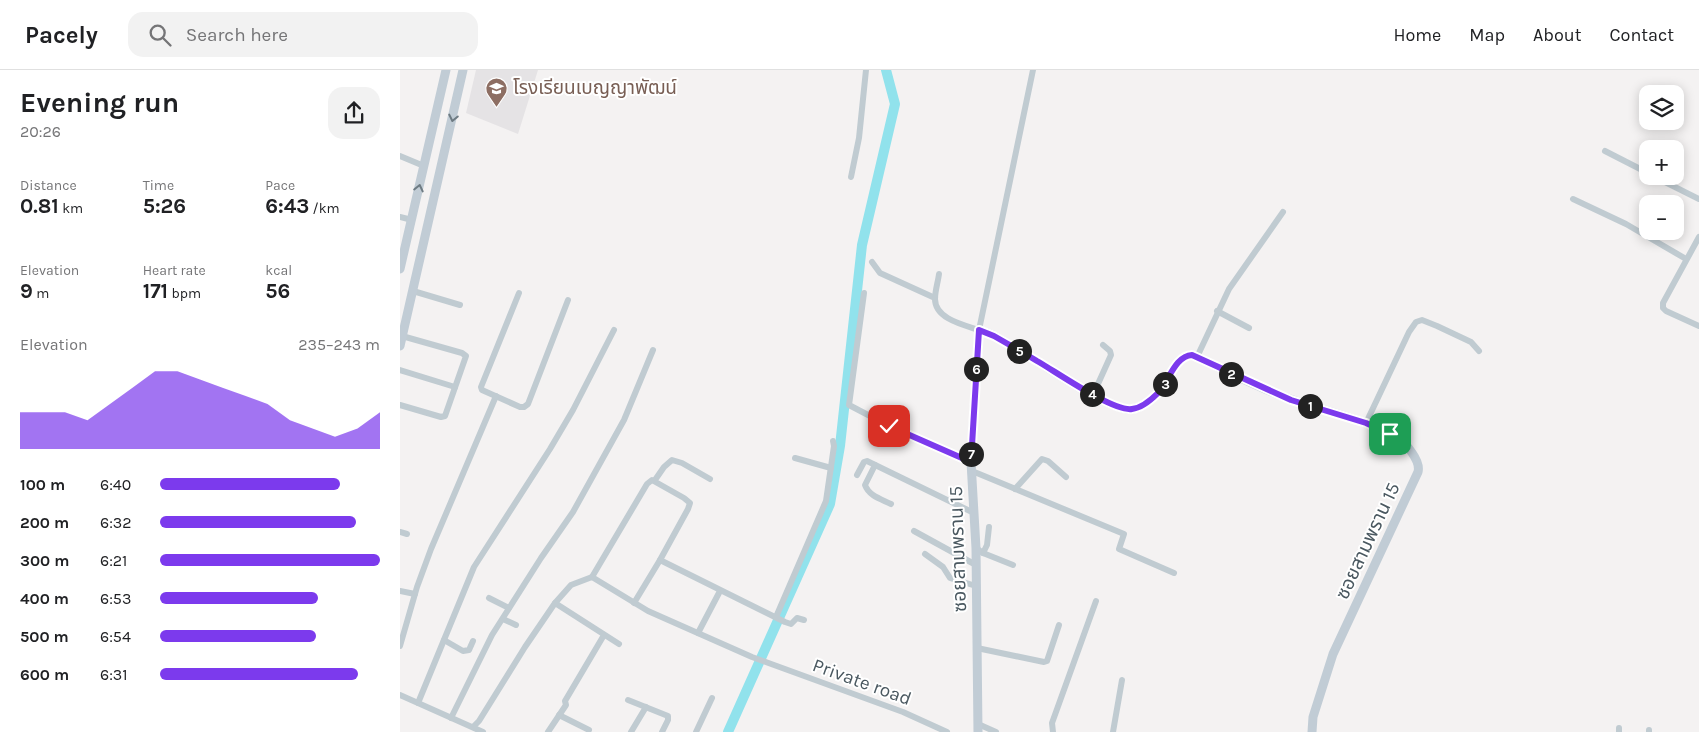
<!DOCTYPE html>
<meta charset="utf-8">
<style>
:root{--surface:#fff;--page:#f2f2f2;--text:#202124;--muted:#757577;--line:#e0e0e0;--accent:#7c3aed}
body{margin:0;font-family:Karla,"Noto Sans Thai",sans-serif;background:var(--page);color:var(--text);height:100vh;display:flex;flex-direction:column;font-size:19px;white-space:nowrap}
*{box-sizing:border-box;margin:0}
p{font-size:16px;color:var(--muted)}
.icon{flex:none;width:28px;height:28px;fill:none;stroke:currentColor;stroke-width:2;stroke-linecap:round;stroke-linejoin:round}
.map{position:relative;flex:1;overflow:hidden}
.panel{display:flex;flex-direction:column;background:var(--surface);width:400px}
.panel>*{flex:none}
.buttons{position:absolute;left:1239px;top:15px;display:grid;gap:10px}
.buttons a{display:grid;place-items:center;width:45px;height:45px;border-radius:10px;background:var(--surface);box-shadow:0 2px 12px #0003;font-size:25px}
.pin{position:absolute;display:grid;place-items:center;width:42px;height:42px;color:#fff;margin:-21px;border-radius:10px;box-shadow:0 2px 8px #0006}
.km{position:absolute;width:25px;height:25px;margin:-12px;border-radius:50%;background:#222;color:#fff;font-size:14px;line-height:25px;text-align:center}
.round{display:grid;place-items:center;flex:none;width:52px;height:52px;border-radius:15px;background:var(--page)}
.overview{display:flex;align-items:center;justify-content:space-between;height:85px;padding:0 20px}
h1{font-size:28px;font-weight:700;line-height:38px}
.figures{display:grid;grid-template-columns:repeat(3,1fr);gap:8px;height:85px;padding:5px 20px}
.figures div{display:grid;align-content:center}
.figures b{font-size:21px;font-weight:700}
.figures small{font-size:14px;font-weight:400}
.figures p{font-size:14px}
.chart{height:140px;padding:10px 20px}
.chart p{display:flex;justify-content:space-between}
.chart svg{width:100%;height:90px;margin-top:5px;fill:var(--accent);opacity:.7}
ul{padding:0 20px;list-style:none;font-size:16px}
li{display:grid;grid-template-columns:80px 60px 1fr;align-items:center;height:38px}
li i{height:12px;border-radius:6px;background:var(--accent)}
header{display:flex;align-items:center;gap:30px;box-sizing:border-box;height:70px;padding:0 25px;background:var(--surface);border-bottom:1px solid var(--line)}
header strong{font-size:24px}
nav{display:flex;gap:28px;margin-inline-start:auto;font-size:18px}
.search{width:350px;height:45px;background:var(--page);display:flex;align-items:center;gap:12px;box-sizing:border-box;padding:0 18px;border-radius:15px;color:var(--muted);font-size:19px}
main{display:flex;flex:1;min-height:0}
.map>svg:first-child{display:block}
.education{fill:#e5e3e5}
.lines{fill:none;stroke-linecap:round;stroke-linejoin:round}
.river{stroke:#91e2ec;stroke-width:10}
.street{stroke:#c0cbd1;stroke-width:6}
.secondary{stroke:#c1ccd5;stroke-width:9}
.oneway{stroke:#6e7b83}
.route-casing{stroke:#fff;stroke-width:10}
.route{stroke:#7c3aed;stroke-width:6}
.labels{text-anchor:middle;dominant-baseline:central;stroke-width:4;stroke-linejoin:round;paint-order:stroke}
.education-label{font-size:19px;fill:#785e54;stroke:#fff;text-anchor:start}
.street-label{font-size:19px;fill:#4a5860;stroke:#fff}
</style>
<header>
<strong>Pacely</strong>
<div class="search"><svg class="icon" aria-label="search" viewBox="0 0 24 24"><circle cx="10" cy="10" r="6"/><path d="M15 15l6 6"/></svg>Search here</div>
<nav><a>Home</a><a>Map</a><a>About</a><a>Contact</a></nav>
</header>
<main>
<section class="panel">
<div class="overview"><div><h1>Evening run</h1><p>20:26</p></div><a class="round"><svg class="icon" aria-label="share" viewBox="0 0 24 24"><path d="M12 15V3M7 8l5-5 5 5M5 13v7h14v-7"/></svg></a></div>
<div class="figures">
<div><p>Distance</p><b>0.81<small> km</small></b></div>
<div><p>Time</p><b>5:26</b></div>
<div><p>Pace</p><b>6:43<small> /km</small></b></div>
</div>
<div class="figures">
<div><p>Elevation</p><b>9<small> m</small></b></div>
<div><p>Heart rate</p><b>171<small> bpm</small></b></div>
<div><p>kcal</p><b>56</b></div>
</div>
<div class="chart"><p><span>Elevation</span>235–243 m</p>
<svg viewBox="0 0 160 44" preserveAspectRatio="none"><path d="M0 44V26L10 26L20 26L30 30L40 22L50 14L60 6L70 6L80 10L90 14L100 18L110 22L120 30L130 34L140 38L150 34L160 26V44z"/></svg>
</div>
<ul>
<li><b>100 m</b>6:40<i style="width:82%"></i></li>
<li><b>200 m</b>6:32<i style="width:89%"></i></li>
<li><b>300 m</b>6:21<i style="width:100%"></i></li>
<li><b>400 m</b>6:53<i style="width:72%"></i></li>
<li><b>500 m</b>6:54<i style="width:71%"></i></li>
<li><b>600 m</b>6:31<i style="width:90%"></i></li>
</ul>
</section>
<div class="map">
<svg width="1299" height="662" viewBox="0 0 1299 662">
<rect width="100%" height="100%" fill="#f4f2f2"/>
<path class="education" d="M76,0h62l-20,64 -52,-21z"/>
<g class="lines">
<path class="river" d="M328,662l102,-228 10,-58 22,-201 33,-141 -9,-34"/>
<g class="street">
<path d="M1205,81l43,22"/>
<path d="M0,86l24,10"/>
<path d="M1253,106l46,23"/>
<path d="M451,107l8,-39 7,-68"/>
<path d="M1173,129l53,25 60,35"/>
<path d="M0,147l12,3"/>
<path d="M1299,167l-36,66v5l3,3 33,15"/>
<path d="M472,192l8,11 55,25"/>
<path d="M539,204c-1,8 -4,17 -4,25 0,20 29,26 44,31l54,-260"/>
<path d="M13,221l47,14"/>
<path d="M119,223l-38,94 1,3 38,17h4l4,-3 40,-104"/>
<path d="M464,223l-15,112 40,21 82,36"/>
<path d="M817,241l32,17"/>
<path d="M797,287l32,-68 54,-77"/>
<path d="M0,300l55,17"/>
<path d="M693,325l18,-40 -1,-4 -7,-6"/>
<path d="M0,335l41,12 4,-1 21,-60 -4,-3 -60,-17"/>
<path d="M966,353l43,-91 7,-10 6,-2 15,6 34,16 8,9"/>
<path d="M395,388l36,10"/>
<path d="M475,395l-10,20c4,11 16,14 26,19"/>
<path d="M572,401l152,63 -5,15 55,24"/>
<path d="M457,405l7,-13 3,-1 107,52"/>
<path d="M255,410l9,-13 8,-7 10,3 28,16"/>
<path d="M615,419l27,-30 6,2 18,16"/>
<path d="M514,461l62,34"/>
<path d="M0,462l7,2"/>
<path d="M576,478l7,5 30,12"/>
<path d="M583,483l4,-8 2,-18"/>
<path d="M525,484l18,13 7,11 26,8"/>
<path d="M192,507l55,-93 5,-4 32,18 6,5 -2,6 -28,51"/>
<path d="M0,521l15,3"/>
<path d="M89,528l20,10"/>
<path d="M155,533l64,41"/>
<path d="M234,533l26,-43 125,62 6,2 6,-6 7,2"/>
<path d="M376,547l50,-116 8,-55 -1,-5"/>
<path d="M103,549l13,6"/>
<path d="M298,563l22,-42"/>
<path d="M44,570l19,11 6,-1 4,-9"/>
<path d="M0,576l17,-59 14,-38 65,-153"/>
<path d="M577,578l67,14 3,-1 12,-36"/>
<path d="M0,625l83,37"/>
<path d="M228,630l40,16v4l-6,12"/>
<path d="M18,633l56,-136 76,-118 23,-39 41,-80"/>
<path d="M159,645l30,15"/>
<path d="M51,648l41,-83 49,-77 32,-46 51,-92 29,-70"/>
<path d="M578,654l18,8"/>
<path d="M73,657l6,-6 46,-74 30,-44 16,-18 21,-8 56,34 104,46 151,55 44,20"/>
<path d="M148,662l18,-27 -1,-4 39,-66"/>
<path d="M231,662l15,-25"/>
<path d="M296,662l16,-34"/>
<path d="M653,662l-1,-9 44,-122"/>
<path d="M713,662l9,-52"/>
<path d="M1219,662v-4"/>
<path d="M1249,662v-2"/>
</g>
<g class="secondary">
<path d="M0,199l46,-199"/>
<path d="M0,276l63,-276"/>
<path d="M578,662l-2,-184 -5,-86 8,-132 14,5c15,9 29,17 44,26 18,11 76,51 95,48 10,-1 19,-9 26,-16 11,-11 17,-37 34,-38 34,15 66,33 101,45 35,12 72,19 104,38 9,5 24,23 21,34l-85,182 -20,63 -1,15"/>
</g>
</g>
<defs><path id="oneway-chevron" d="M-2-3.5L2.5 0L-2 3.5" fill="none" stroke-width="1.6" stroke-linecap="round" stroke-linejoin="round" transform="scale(1.25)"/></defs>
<g class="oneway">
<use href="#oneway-chevron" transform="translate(53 48) rotate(102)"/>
<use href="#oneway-chevron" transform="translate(19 118) rotate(-77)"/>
</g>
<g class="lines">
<defs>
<path id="route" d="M489,356l82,36 8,-132 15,6c14,8 28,16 43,25 18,10 76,51 95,48 10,-1 19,-9 26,-16 11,-12 17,-37 34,-38l99,45 75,23 24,11"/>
</defs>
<use href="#route" class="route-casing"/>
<use href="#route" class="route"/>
</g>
<defs>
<symbol id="school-pin" viewBox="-11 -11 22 30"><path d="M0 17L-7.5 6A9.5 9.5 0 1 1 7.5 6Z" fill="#8d6e63" stroke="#fff"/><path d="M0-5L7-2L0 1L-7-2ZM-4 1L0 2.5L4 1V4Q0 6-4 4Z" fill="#fff"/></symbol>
</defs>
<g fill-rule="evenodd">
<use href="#school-pin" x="84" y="6" width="25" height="34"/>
</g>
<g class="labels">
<g class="education-label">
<text x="113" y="18">โรงเรียนเบญญาพัฒน์</text>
</g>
<g class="street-label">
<text transform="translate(968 471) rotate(-65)">ซอยสามพราน 15</text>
<text transform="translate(558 479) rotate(-92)">ซอยสามพราน 15</text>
<text transform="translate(462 612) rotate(20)">Private road</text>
</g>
</g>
</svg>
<div class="buttons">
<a><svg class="icon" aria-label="layers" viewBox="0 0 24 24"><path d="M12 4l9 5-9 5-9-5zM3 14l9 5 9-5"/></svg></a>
<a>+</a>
<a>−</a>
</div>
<div class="pin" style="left:990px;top:364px;background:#1e9e55"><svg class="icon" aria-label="arrive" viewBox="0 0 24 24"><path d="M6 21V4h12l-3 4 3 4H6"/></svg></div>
<div class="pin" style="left:489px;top:356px;background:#d93025"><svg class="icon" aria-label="check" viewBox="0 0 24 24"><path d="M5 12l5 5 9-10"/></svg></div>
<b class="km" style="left:910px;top:336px">1</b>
<b class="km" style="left:831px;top:304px">2</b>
<b class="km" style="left:765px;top:314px">3</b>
<b class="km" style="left:692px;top:324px">4</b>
<b class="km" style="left:619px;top:281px">5</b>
<b class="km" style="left:576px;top:299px">6</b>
<b class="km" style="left:571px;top:384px">7</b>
</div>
</main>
